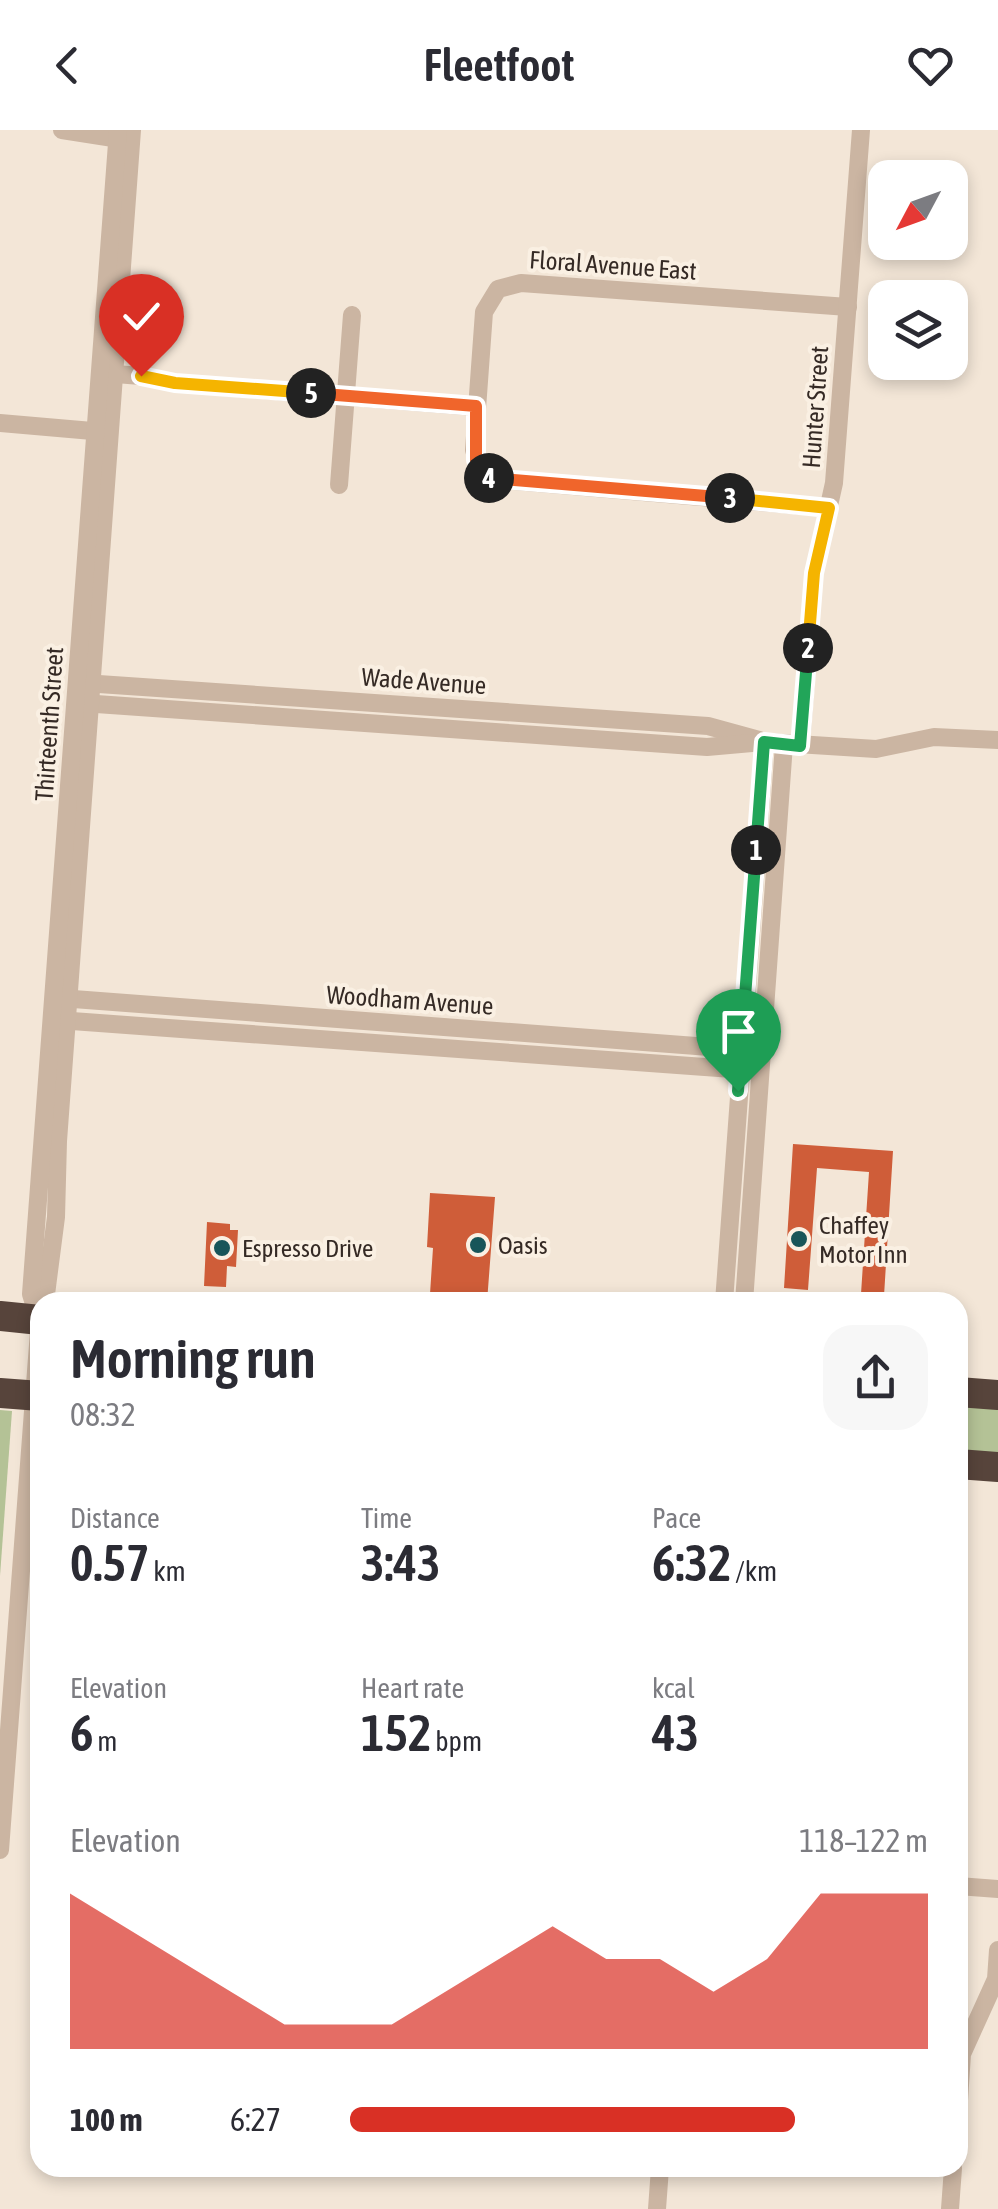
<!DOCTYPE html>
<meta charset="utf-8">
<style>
:root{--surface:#fff;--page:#f7f7f7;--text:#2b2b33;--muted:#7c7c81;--accent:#d93025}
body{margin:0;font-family:"Asap Condensed",sans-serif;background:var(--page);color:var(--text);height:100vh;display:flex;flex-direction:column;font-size:38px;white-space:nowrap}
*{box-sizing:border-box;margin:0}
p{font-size:32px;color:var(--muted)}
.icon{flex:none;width:55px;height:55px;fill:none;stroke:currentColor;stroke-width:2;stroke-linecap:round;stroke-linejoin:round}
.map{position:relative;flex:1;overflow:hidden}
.sheet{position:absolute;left:30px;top:1162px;width:938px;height:885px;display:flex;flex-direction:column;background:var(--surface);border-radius:30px;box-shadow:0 5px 15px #0003}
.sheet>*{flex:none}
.needle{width:65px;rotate:229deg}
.controls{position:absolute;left:868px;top:30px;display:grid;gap:20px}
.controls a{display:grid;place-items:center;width:100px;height:100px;border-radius:20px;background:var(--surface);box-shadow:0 5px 15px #0003;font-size:50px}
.pin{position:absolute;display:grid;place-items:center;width:85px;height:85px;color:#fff;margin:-102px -42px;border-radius:50% 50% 50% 0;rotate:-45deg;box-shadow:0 0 10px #0007}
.pin .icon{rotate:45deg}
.km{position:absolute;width:50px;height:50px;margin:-25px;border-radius:50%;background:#222;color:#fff;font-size:28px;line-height:50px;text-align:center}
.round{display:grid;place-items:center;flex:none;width:105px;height:105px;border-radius:30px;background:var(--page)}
.summary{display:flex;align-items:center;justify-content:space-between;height:170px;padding:0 40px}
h1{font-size:55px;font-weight:600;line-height:75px}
.metrics{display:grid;grid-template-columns:repeat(3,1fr);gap:15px;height:170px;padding:10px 40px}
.metrics div{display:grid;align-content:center}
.metrics b{font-size:50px;font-weight:600}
.metrics small{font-size:28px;font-weight:400}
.metrics p{font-size:28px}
.chart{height:280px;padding:20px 40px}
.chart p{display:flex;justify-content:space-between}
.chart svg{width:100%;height:180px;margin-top:10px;fill:var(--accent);opacity:.7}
ul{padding:0 40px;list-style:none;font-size:32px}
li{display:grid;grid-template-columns:160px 120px 1fr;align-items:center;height:75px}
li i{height:25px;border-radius:12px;background:var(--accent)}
header{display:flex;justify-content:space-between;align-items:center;height:130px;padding:0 40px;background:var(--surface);font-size:45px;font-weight:600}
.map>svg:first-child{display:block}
.green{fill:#b4c296}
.building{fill:#cf5d39}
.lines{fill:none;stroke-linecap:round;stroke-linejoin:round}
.street{stroke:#cbb5a2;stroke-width:18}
.highway{stroke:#57443b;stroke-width:30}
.split-1-casing{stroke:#fff;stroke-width:20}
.split-2-casing{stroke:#fff;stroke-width:20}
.split-3-casing{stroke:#fff;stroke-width:20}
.split-4-casing{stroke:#fff;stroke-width:20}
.split-5-casing{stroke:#fff;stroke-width:20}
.split-6-casing{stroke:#fff;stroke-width:20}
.split-1{stroke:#22a559;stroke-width:12}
.split-2{stroke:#22a559;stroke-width:12}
.split-3{stroke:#f5b400;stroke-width:12}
.split-4{stroke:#f0652b;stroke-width:12}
.split-5{stroke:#f0652b;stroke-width:12}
.split-6{stroke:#f5b400;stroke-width:12}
.poi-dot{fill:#185559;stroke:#faf0e3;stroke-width:4}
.labels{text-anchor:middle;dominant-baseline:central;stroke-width:8;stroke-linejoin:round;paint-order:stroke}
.street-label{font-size:25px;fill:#352a25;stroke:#faf0e3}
.poi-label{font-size:25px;fill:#352a25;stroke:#faf0e3;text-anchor:start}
</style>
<header><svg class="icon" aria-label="back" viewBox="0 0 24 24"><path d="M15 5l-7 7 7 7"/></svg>Fleetfoot<svg class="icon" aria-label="heart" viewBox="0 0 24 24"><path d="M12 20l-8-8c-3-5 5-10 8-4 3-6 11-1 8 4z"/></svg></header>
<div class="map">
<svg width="998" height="2079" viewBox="0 0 998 2079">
<rect width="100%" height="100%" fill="#f3e6d7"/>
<g class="green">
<path d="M958,1271l40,3v53l-40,-3z"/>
<path d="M0,1280l12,1 -12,165z"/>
</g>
<g class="building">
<path d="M793,1014l100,7 -9,145 -23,-2 8,-122 -52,-4 -9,122 -24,-2z"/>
<path d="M430,1063l65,4 -8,105h-27v-6l-30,-2 3,-46 -6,-1z"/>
<path d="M207,1092l23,2v6h8l-2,37 -9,-1 -1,21 -22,-1z"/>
</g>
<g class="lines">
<g class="street">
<path d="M62,0l64,10"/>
<path d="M103,243l38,3 34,7 301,24"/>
<path d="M0,293l104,9"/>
<path d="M339,355l13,-170"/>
<path d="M829,378l-337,-29 -12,-9 -6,-20 10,-138 14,-23 23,-6 327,24"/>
<path d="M84,553l624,43 51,14"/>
<path d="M82,573l625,44 58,-5 111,7 58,-12 64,3"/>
<path d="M801,615l13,-172 20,-90 27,-353"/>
<path d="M60,868l702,53"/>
<path d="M58,890l702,51"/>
<path d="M45,1172l11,-85 2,-76 74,-1011"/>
<path d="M724,1172l41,-560"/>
<path d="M744,1172l40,-558"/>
<path d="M39,1190l-8,-26 87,-1164"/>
<path d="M0,1720l40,-532"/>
<path d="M958,1756l40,3"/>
<path d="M958,1986l4,-62 34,-75 2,-29"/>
<path d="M657,2079l3,-41"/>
<path d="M950,2079l3,-41"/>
</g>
<g class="highway">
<path d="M0,1186l40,4"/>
<path d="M958,1262l40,3"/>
<path d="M0,1263l40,3"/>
<path d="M958,1334l40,3"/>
</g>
</g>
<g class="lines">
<defs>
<path id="split-1" d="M738,961l18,-241"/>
<path id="split-2" d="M756,720l8,-108 36,4 8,-98"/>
<path id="split-3" d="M730,368l99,10 -15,65 -6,75"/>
<path id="split-4" d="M489,348l241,20"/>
<path id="split-5" d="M311,263l165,13v54l13,18"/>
<path id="split-6" d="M141,246l34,7 136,10"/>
</defs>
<use href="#split-1" class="split-1-casing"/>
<use href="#split-2" class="split-2-casing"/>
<use href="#split-3" class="split-3-casing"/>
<use href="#split-4" class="split-4-casing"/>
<use href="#split-5" class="split-5-casing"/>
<use href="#split-6" class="split-6-casing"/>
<use href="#split-1" class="split-1"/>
<use href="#split-2" class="split-2"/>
<use href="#split-3" class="split-3"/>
<use href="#split-4" class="split-4"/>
<use href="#split-5" class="split-5"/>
<use href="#split-6" class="split-6"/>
</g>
<g class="poi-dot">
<circle cx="799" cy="1109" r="10"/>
<circle cx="478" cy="1115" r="10"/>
<circle cx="222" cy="1118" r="10"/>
</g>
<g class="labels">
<g class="street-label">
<text transform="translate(613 135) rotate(4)">Floral Avenue East</text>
<text transform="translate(815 277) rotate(-86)">Hunter Street</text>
<text transform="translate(424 551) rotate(4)">Wade Avenue</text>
<text transform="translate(49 594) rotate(-86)">Thirteenth Street</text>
<text transform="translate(410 870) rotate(4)">Woodham Avenue</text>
</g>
<g class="poi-label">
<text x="819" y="1095">Chaffey<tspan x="819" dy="29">Motor Inn</tspan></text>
<text x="498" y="1115">Oasis</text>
<text x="242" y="1118">Espresso Drive</text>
</g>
</g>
</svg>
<div class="controls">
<a><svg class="needle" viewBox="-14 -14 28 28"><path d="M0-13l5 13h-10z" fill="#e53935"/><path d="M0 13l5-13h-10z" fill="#7c7c81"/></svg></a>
<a><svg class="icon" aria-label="layers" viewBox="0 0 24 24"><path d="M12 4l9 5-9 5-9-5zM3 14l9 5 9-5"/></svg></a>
</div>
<div class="pin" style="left:738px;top:961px;background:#1e9e55"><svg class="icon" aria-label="arrive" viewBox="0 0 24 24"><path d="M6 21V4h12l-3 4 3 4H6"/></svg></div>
<div class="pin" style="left:141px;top:246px;background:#d93025"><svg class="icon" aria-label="check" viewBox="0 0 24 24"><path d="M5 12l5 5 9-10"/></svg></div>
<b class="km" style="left:756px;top:720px">1</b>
<b class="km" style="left:808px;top:518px">2</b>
<b class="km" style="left:730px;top:368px">3</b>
<b class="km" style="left:489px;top:348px">4</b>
<b class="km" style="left:311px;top:263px">5</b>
<section class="sheet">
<div class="summary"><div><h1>Morning run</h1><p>08:32</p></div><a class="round"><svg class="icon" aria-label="share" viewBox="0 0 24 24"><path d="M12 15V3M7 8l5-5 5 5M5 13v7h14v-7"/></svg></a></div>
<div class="metrics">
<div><p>Distance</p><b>0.57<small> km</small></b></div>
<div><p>Time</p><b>3:43</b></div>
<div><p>Pace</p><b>6:32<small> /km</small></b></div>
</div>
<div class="metrics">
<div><p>Elevation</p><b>6<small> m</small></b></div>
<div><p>Heart rate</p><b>152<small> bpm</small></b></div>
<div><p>kcal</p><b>43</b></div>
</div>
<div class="chart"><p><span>Elevation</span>118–122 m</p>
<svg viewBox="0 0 160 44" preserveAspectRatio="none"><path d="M0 44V6L10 14L20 22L30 30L40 38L50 38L60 38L70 30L80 22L90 14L100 22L110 22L120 30L130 22L140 6L150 6L160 6V44z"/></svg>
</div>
<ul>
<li><b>100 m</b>6:27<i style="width:77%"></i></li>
</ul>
</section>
</div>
